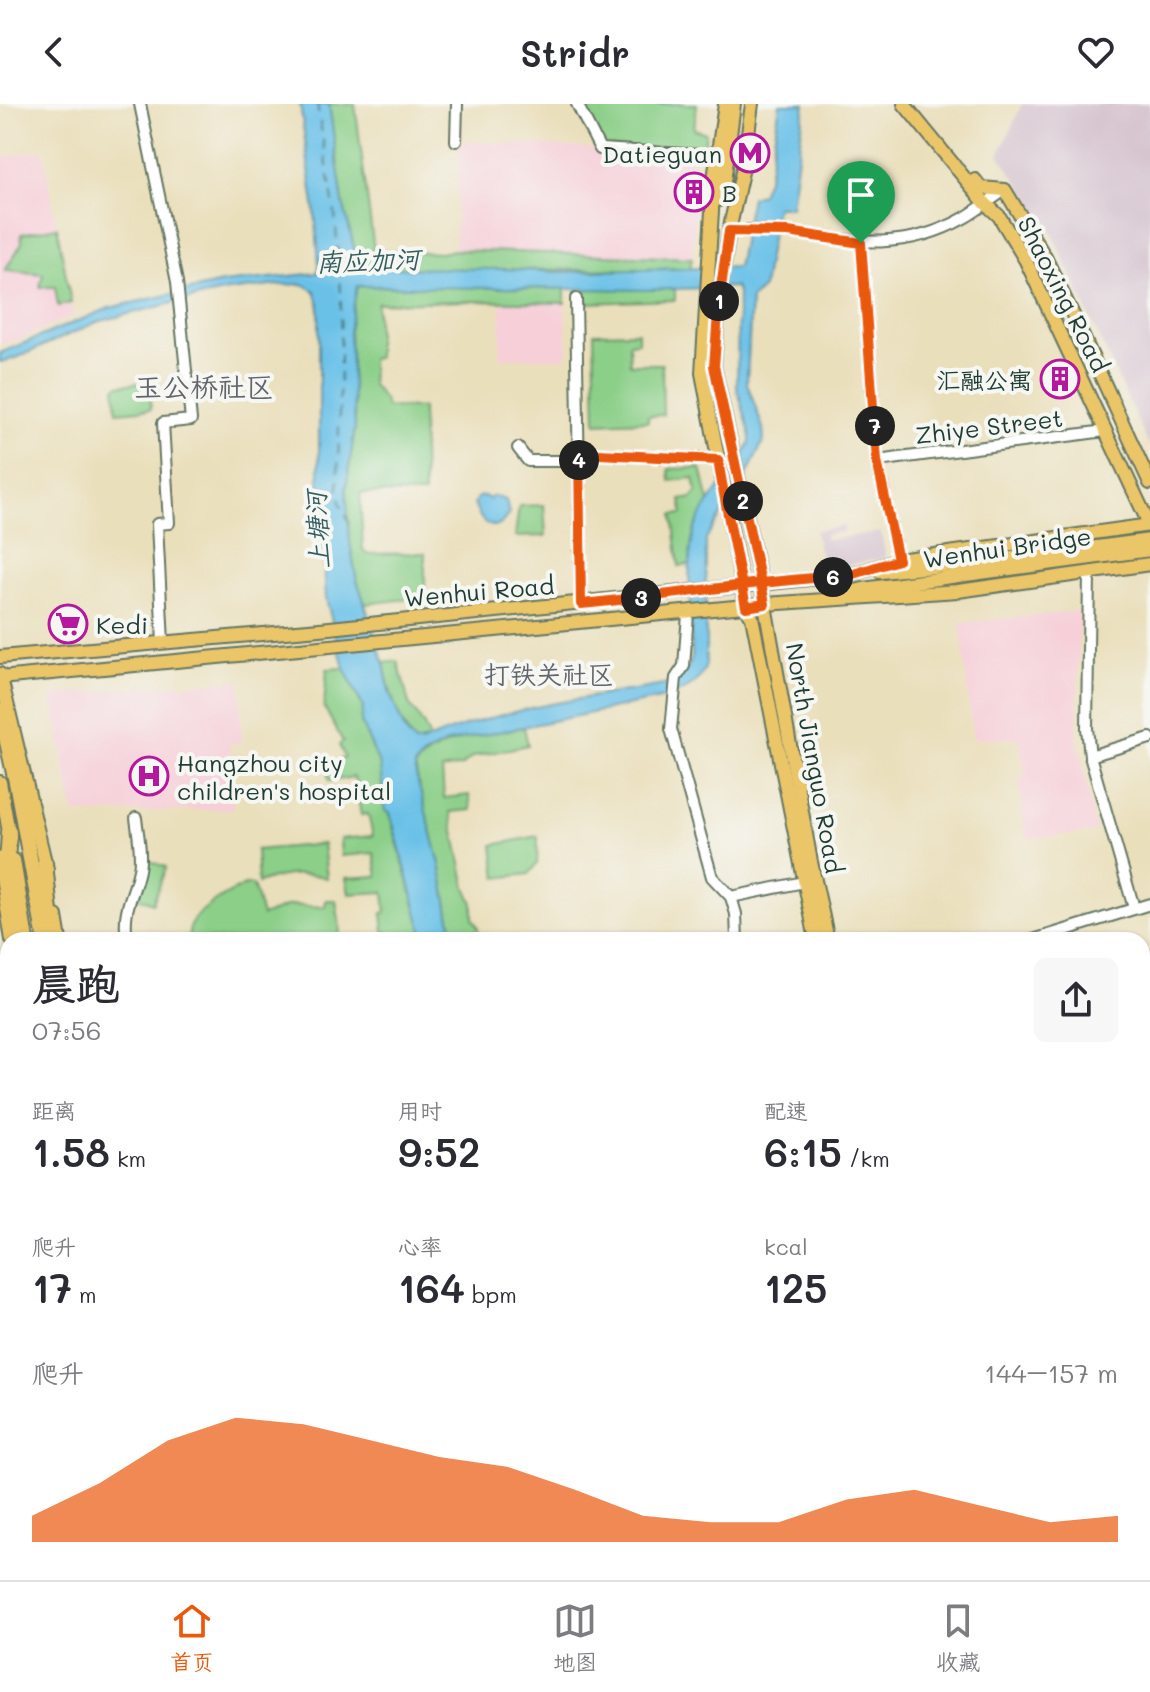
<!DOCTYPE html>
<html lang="zh">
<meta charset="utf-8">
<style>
:root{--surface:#fff;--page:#f7f7f7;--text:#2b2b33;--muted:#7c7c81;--line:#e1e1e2;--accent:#ea580c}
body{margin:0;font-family:Mali,"LXGW WenKai TC",sans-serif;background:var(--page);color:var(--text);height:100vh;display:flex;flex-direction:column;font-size:30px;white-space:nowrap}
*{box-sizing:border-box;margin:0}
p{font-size:26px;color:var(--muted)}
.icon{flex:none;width:44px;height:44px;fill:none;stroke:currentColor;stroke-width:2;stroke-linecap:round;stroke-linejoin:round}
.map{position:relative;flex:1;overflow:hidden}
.panel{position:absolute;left:0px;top:828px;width:1150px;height:648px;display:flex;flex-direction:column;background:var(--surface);border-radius:24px 24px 0 0;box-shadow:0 2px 6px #0004}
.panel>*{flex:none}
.pin{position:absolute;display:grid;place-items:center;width:68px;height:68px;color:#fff;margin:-82px -34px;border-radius:50% 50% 50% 0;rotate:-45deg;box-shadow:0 0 8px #0007}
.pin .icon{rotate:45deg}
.km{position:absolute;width:40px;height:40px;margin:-20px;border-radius:50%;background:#222;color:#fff;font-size:22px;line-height:40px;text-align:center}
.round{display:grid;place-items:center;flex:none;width:84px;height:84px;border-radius:12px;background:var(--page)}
.headline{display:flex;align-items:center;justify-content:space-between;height:136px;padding:0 32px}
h1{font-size:44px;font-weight:600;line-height:60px}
.metrics{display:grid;grid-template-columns:repeat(3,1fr);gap:12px;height:136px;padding:8px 32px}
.metrics div{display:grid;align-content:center}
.metrics b{font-size:40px;font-weight:600}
.metrics small{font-size:22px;font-weight:400}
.metrics p{font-size:22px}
.chart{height:224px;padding:16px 32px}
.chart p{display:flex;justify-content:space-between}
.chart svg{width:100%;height:144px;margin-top:8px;fill:var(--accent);opacity:.7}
header{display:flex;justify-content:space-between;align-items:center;height:104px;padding:0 32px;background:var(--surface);font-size:36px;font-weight:600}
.tabs{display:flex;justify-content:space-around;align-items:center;height:112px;border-top:2px solid var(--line);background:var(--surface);font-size:22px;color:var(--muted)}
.tabs a{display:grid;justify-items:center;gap:4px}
.tabs .on{color:var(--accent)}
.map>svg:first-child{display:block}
.built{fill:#f6cfd8}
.industrial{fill:#d1bdca}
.green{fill:#8bcf88;stroke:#55865e;stroke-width:2}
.water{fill:#6bc1e8;stroke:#457f8e;stroke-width:2;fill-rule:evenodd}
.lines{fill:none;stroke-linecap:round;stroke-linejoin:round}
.ferry{stroke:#325e61;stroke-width:2;stroke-dasharray:10 8;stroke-linecap:butt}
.highway-tunnel{stroke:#c1bfa0;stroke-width:14;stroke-dasharray:14 7;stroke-linecap:butt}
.minor-casing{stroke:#667663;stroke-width:14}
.major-casing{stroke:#667663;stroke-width:16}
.highway-casing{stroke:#667663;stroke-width:18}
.minor{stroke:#fff;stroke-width:10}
.major{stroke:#ebc669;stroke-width:12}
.highway{stroke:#ebc669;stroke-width:14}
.minor-bridge-casing{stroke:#667663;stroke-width:14;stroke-linecap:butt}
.minor-bridge{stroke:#fff;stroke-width:10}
.route-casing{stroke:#fff;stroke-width:16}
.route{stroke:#ea580c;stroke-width:10}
.labels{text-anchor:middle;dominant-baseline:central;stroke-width:8;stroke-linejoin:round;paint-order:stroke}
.poi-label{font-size:24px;fill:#1f3d34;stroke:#f6f6f2;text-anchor:start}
.street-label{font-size:24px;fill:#1f3d34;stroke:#f6f6f2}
.water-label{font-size:26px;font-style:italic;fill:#325e61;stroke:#f6f6f2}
.neighbourhood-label{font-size:26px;fill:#62656c;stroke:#f6f6f2}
.quarter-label{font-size:28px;fill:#62656c;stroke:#f6f6f2}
</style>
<header><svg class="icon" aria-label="back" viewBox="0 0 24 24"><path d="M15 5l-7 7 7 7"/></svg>Stridr<svg class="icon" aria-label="heart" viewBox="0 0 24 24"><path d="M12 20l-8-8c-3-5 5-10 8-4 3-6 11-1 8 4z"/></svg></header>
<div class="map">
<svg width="1150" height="1476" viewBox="0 0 1150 1476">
<rect width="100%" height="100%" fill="#f6f6f2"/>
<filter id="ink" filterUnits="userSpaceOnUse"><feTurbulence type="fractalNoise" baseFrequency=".0125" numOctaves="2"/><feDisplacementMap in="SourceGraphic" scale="16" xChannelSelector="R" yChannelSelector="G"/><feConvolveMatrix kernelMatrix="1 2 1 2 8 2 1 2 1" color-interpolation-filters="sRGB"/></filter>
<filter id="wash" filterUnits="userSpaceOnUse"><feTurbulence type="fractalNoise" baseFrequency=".006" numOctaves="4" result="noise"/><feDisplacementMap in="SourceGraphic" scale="32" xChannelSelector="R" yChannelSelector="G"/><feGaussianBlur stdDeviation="1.8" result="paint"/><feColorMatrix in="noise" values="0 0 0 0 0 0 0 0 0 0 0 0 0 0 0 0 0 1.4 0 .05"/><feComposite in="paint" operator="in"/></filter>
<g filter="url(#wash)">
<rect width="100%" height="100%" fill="#eadfbb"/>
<g class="built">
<path d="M460,37l133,7 3,6 96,6v7l8,1 -8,90 -238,-8z"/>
<path d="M43,46l30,165 -51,24 -22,5v-186z"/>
<path d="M501,199h64l3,51 -5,4h-63z"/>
<path d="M1080,507l-3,124 19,97 -70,7 -7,-60 6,-1 -6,-40 -46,1 -13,-116z"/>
<path d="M240,576l2,63h-12l3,66 -159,5 -23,-119z"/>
<path d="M335,1468h243v3l-52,5h-191z"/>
</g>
<g class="industrial">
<path d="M1022,0h128v344l-103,-225 -48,-68z"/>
<path d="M844,422l1,5 -20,4 1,5 55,-8 5,26 -63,11 -8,-38z"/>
</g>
<g class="green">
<path d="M329,0h26l19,146 67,3 13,-3 238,8 -2,10c-110,3 -220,2 -331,0l-16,-65z"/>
<path d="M581,0h116l-3,25 12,4 -2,13 -8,5 -93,-5z"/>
<path d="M57,123l14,76 -13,3 -3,-19h-15l3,-13 -38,-4 17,-27 -1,-9z"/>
<path d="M356,182l209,2v15l-95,-2 -93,2v55l-6,1 1,26 13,16v6l37,1 2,86 -64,-1 3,57 4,4 58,-1v44l-60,7 -9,-27 -6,-34 -4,-54 9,-63 -6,-95z"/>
<path d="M655,184h20v12l-89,3 -1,-14z"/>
<path d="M638,228v10l-9,1 1,21h32l1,51 -15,1v5l-52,2 -2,-90z"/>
<path d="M149,278l2,27 -34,3 -2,-24 4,-3z"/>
<path d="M701,364l8,34 -14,26 -4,36 -12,2 -6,-51 10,-1 -2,-14 11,-2 5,-6 -3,-14 -24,3 -1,-12z"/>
<path d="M544,401l2,31 -31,1 4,-31z"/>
<path d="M398,557l11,43 14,20 7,15 -15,4c-18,-23 -26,-51 -31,-80z"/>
<path d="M344,564l19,39 -2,15 19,44 5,44 4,3 36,127h-36l-1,-8 -4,-1 -2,-18 4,-1 -2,-20 -35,2 -3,-16 32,-2 -4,-23 -33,3 -1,-17 33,-3 -5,-22 -7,1 -7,-38 -25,4 -3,-16 19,-7 -6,-13 4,-3 -19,-35 3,-38z"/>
<path d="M524,623l4,18 -56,12 -10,9 -20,4 2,28 25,-3 2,15 -21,2 16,75 7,16v15l5,9 1,13h-25l-14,-76 -19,-67 -6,-31c27,-30 71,-31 109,-39z"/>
<path d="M538,732l-1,28 -8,10 -32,4 -4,-33z"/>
<path d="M323,740l4,34c-23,-7 -46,-4 -69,5l-2,-33z"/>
<path d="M150,757l16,6 -13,36 -16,-6z"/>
<path d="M245,781h8l9,31 28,-11 35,2 1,-7h10l4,28 -2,12h-149c-4,-27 36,-45 56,-55z"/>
</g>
<g class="water">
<path d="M300,0h29l14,99 16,65 150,1 50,3 178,-5 14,-70 10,-3 7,-18 12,-72h25l-14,103h-15l-13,81 -12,11 -4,84 16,45 1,12 -15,31 -43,68v126c-7,21 -22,25 -41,33l-216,44 -22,11 -12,12v6l25,93 14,76h-29l-35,-127 -5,-2 -5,-45 -19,-44 2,-15 -19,-39 -18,-70 -7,-123v-171l-4,-13 -12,-7 -23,1 -52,6 -47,10 -84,21 -83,37 -14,3v-9l109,-45 113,-25 95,-10 2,-8 -4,-53zM357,182l289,4 89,-3 3,6 -1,95 13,45v9c-14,30 -41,53 -54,84 -12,29 -4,98 -4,131 -4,17 -14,21 -28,28 -83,14 -166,23 -243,58h-6l-10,-12 -16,-40 -5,-28 -28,-86 -6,-34 -4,-54 9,-63 -6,-95z"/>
<path d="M485,392l4,3 4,-3 13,4 3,14 -9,11c-15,5 -22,-10 -26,-21l4,-7z"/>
</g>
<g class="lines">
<g class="ferry">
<path d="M317,0l18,110 6,78 -3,195 2,15 9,21"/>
<path d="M1142,1117l8,-3"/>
<path d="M0,1334l8,1"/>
</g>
</g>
</g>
<g filter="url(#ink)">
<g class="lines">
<path class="highway-tunnel" d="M1142,1318l8,-1"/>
<defs>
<g id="minor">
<path d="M140,0l37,178 14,138 -28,3 6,100 -12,1 6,119"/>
<path d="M577,0l23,45 118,7"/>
<path d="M456,37l1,-37"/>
<path d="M788,128c64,10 116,20 176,-14 14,-8 27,-19 41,-28"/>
<path d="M861,139l16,218 21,99"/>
<path d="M576,195l5,305"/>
<path d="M518,344l10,13h51"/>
<path d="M579,349l139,7"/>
<path d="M877,357l228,-30"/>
<path d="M1089,469l-2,155 3,28 44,152"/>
<path d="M688,510l-4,52 -8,12 -5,51 41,148 19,20 5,17 1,26"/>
<path d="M1090,652l60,-18"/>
<path d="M731,793l73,-15"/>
<path d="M127,836c-5,-33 6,-41 12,-70 3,-16 -1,-36 -3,-52"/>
<path d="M1033,836l117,-36"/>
<path d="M0,913l8,-2"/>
<path d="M1142,1069h8"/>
<path d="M0,1119l8,-5"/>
<path d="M1142,1435l8,-1"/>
<path d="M832,1468l2,8"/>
<path d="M555,1476l31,-4"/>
</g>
<g id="major">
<path d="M725,0l-11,75 -12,194 44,234 6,10 64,323"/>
<path d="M752,0l-8,59 -15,68 -10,70 -5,65 47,217 50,279 17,78"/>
<path d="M904,0l81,99 14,13 27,45 124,265"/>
<path d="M975,76l6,8 24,2 40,67 29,60 76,166"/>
<path d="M718,96l6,-18 10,-78"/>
<path d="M881,468l93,-9 176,-23"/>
<path d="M843,490l20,-5 287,-39"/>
<path d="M0,553l320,-28 509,-52 25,-3 44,-14 252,-35"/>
<path d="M0,570l47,196"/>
<path d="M0,574l765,-74 193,-13 192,-27"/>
<path d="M0,678l10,56"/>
<path d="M2,754l-2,7 12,75"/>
<path d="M14,756l13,80"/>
<path d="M56,812l4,24"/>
<path d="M1142,1311l8,-1"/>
<path d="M1142,1335l8,-1"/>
<path d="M0,1423l8,-1"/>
<path d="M0,1454h8"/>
<path d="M989,1468l1,8"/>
<path d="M1003,1468l1,8"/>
</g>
<g id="highway">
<path d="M0,607l16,71 29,158"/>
<path d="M9,728l-2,31 13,77"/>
<path d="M45,759l7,69"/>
<path d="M0,1385l8,2"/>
<path d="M0,1433h8"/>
<path d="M0,1443h8"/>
<path d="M59,1468l2,8"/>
<path d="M120,1468l1,8"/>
<path d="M178,1468l2,8"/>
<path d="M161,1476l5,-8"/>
</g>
</defs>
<use href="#minor" class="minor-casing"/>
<use href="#major" class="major-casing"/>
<use href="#highway" class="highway-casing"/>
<use href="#minor" class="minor"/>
<use href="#major" class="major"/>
<use href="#highway" class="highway"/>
<defs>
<path id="minor-bridge" d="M745,126l43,2"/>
</defs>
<use href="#minor-bridge" class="minor-bridge-casing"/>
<use href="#minor-bridge" class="minor-bridge"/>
</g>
</g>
<g class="lines" filter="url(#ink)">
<defs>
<path id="route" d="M861,139l-73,-11 -59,-1 -10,70 -5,65 47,217c-60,7 -120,15 -180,21l-2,-151 139,7c8,49 19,98 28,147l19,-3 -4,-21 93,-9 44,-14 -21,-99 -16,-218"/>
</defs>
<use href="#route" class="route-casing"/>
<use href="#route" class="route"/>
</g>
<defs>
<symbol id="metro-ring" viewBox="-11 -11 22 22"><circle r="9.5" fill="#f6f6f2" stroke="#b5179e" stroke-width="1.5"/><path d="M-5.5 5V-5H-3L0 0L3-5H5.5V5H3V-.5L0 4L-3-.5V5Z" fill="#b5179e"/></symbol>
<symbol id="building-ring" viewBox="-11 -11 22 22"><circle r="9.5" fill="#f6f6f2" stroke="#b5179e" stroke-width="1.5"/><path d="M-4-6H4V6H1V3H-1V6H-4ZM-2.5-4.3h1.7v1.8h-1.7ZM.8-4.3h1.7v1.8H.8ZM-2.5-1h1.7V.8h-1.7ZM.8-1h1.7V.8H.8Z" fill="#b5179e"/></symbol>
<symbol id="supermarket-ring" viewBox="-11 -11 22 22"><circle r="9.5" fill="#f6f6f2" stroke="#b5179e" stroke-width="1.5"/><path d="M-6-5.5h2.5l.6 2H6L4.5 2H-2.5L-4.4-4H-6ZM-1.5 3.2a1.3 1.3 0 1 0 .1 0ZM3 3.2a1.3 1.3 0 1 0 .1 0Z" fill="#b5179e"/></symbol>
<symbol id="hospital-ring" viewBox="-11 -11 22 22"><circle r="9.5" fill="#f6f6f2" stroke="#b5179e" stroke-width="1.5"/><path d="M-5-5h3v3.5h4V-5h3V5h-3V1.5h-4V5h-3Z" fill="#b5179e"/></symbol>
</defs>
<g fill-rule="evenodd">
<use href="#metro-ring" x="728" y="27" width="44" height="44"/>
<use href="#building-ring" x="672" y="66" width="44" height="44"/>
<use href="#building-ring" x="1038" y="253" width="44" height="44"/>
<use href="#supermarket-ring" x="46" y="498" width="44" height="44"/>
<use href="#hospital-ring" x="127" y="650" width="44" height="44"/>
</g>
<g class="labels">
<g class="poi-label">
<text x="722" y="49" text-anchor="end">Datieguan</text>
<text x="722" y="88">B</text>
<text x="1032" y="275" text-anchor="end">汇融公寓</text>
<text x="96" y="520">Kedi</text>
<text x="177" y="658">Hangzhou city<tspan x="177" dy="28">children's hospital</tspan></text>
</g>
<g class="street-label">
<text transform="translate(1064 190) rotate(63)">Shaoxing Road</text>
<text transform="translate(989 322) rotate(-7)">Zhiye Street</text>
<text transform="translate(1007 443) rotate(-8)">Wenhui Bridge</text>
<text transform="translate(479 487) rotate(-5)">Wenhui Road</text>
<text transform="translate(815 654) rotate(80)">North Jianguo Road</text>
</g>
<g class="water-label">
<text transform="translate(368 156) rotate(-2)">南应加河</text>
<text transform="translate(317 426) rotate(-93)">上塘河</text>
</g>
<g class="neighbourhood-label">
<text x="549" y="570">打铁关社区</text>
</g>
<g class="quarter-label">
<text x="204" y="282">玉公桥社区</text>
</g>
</g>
</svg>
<div class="pin" style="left:861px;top:139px;background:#1e9e55"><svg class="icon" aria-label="arrive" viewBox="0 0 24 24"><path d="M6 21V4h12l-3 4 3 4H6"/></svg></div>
<b class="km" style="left:719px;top:197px">1</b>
<b class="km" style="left:743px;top:397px">2</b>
<b class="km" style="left:641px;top:494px">3</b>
<b class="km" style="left:579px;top:356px">4</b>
<b class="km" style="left:833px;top:473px">6</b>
<b class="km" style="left:875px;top:322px">7</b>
<section class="panel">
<div class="headline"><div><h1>晨跑</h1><p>07:56</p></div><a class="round"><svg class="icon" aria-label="share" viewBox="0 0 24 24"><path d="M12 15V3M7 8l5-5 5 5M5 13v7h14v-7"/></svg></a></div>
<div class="metrics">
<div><p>距离</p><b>1.58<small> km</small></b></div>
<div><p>用时</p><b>9:52</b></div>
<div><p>配速</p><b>6:15<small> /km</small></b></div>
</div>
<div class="metrics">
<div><p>爬升</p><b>17<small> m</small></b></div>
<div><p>心率</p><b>164<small> bpm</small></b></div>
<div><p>kcal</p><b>125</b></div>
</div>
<div class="chart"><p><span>爬升</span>144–157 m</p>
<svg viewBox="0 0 160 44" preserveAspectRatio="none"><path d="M0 44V36L10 26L20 13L30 6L40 8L50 13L60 18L70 21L80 28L90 36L100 38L110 38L120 31L130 28L140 33L150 38L160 36V44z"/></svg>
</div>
</section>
</div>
<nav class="tabs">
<a class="on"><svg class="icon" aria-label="home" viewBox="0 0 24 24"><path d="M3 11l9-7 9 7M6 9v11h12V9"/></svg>首页</a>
<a><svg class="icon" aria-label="map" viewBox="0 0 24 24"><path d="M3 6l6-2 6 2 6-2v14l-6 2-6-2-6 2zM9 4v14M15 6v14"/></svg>地图</a>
<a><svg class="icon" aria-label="saved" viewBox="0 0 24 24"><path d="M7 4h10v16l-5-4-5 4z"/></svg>收藏</a>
</nav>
